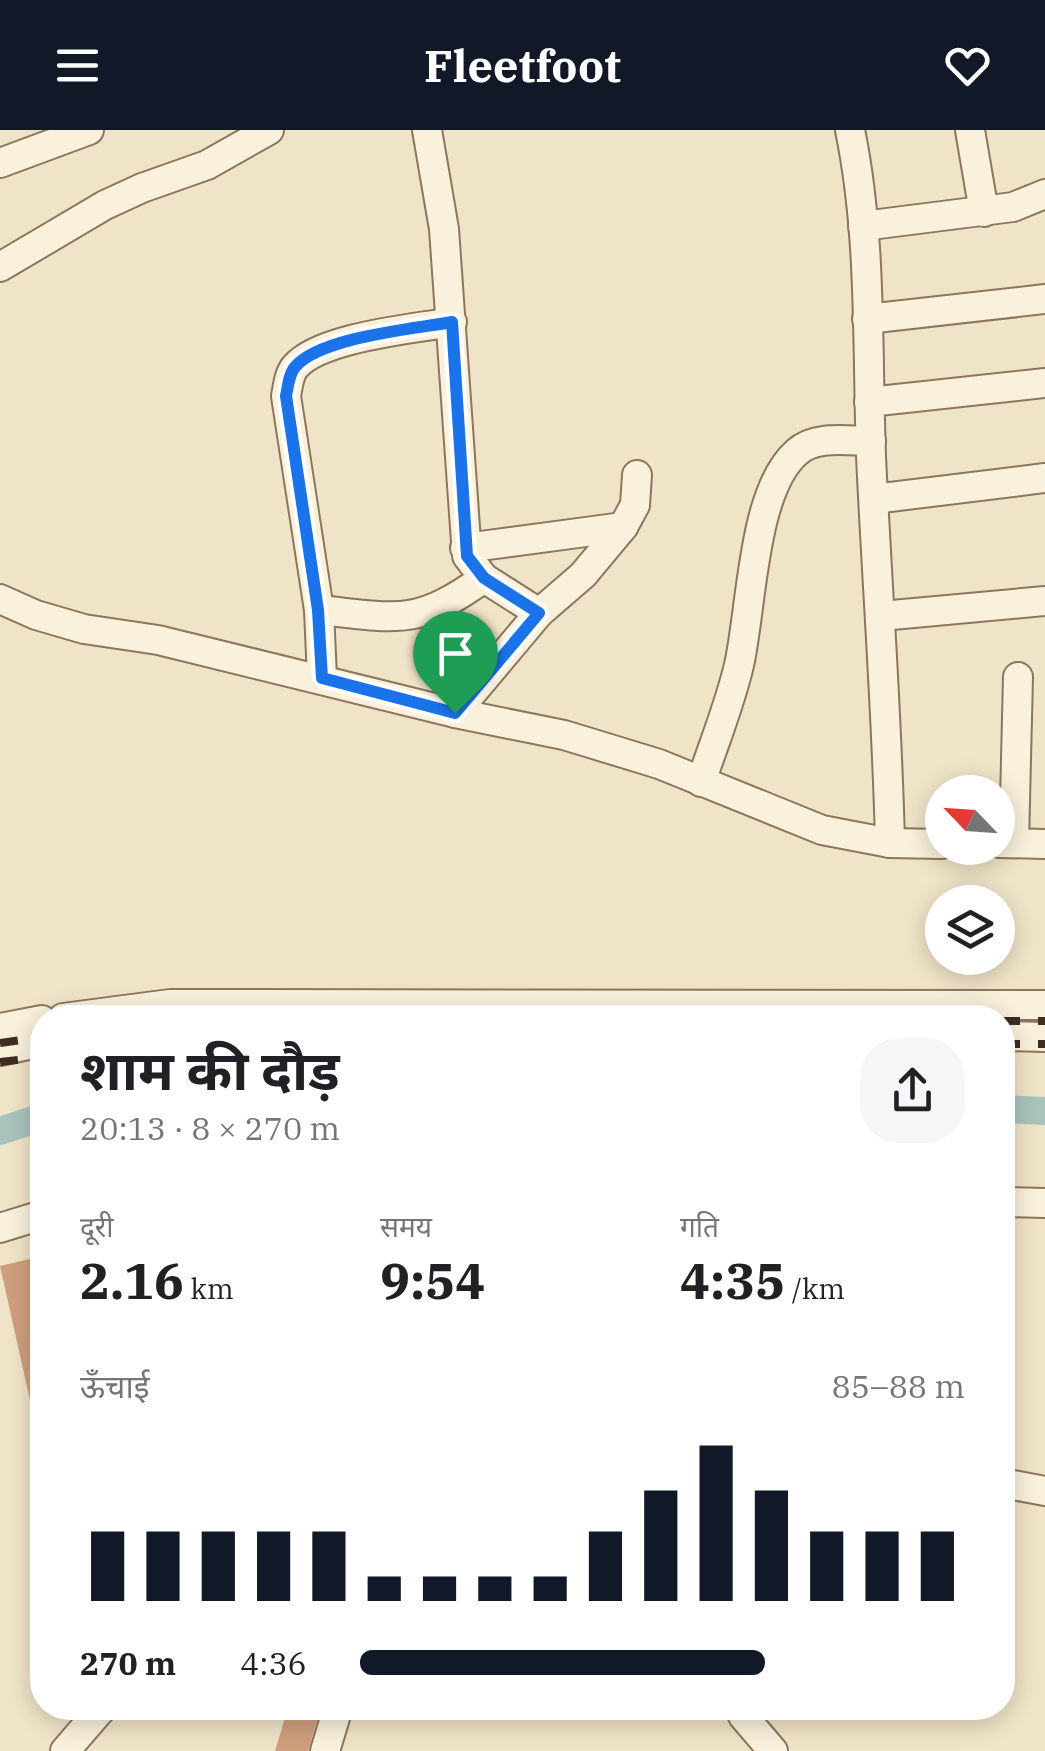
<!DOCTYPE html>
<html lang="hi">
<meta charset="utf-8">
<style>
:root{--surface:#fff;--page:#f6f6f6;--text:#202124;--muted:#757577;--accent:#111827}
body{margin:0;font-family:"IBM Plex Serif","Noto Sans Devanagari",serif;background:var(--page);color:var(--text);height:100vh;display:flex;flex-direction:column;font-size:38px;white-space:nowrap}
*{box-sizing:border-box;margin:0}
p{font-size:32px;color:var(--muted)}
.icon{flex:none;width:55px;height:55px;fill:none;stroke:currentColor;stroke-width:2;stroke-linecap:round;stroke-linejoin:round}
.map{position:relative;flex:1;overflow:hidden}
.sheet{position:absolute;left:30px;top:875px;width:985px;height:715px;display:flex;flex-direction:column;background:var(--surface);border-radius:40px;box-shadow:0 5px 25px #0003}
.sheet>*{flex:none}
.needle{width:65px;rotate:295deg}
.tools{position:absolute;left:925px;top:645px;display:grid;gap:20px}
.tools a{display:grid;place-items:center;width:90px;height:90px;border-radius:50%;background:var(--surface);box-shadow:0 5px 25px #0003;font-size:50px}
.pin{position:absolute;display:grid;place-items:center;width:85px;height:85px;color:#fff;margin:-102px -42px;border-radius:50% 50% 50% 0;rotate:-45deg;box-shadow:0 0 10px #0007}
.pin .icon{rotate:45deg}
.round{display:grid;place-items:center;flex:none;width:105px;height:105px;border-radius:40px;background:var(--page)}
.headline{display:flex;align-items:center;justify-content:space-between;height:170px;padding:0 50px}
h1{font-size:55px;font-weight:700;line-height:75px}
.metrics{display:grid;grid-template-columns:repeat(3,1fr);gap:15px;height:170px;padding:10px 50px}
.metrics div{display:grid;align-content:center}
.metrics b{font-size:50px;font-weight:700}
.metrics small{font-size:28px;font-weight:400}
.metrics p{font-size:28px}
.chart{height:280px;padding:20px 50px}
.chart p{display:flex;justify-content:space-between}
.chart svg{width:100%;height:180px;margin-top:10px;stroke:var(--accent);stroke-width:6}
ul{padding:0 50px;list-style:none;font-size:32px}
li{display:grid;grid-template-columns:160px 120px 1fr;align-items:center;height:75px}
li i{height:25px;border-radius:12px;background:var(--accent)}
header{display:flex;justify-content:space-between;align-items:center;height:130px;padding:0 50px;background:var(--accent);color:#fff;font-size:45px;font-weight:700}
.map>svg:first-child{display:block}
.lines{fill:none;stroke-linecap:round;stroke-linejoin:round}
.canal{stroke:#a9c4bc;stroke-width:28}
.building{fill:#cf9f7d}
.minor-casing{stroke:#8d765c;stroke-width:32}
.minor{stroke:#faf1dc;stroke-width:28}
.rail{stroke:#3d2e20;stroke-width:8;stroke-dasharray:18 18;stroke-linecap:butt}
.route-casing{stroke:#fff;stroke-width:20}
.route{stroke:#1a73e8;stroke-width:12}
</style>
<header><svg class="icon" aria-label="menu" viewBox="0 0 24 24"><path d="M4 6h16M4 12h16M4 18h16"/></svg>Fleetfoot<svg class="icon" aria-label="heart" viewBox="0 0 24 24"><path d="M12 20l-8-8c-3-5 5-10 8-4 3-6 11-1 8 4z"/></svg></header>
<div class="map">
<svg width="1045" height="1621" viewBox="0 0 1045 1621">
<rect width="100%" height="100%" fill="#f0e4c8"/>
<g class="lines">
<g class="canal">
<path d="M1002,979l43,2"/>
<path d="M0,1001l42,-14"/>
</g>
</g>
<g class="building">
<path d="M42,1126v169l-6,2 -36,-161z"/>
<path d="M288,1578l31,6 -11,37h-33z"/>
</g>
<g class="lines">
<defs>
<g id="minor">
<path d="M427,0l17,99 23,327 17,22 55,35"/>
<path d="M850,0c22,107 17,218 21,326 6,129 16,258 19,387"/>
<path d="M970,0l14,82"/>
<path d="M0,33l89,-33"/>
<path d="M863,96l150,-19 32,-13"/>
<path d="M0,137l105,-62 37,-17 65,-23 62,-35"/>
<path d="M867,189l178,-20"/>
<path d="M869,272l176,-19"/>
<path d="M874,369l171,-21"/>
<path d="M465,418l158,-21"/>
<path d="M0,469l36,16 48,14 74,11 297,73 109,22 95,29 163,66 68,13 52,1"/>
<path d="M319,480c79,8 97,17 165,-32"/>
<path d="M881,486l164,-15"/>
<path d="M322,548l-3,-68 -33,-214c2,-10 3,-22 9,-29 25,-30 118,-38 157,-45"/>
<path d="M455,583l84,-100 44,-38 40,-48 12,-22 2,-30"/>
<path d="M701,652c13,-39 29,-78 38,-117 13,-57 13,-174 58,-213 18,-17 50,-11 74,-11"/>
<path d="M1014,712l4,-165"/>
<path d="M999,713l46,1"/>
<path d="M63,888l107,-14 875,1"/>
<path d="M0,898l42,-8"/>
<path d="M1002,906l43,1"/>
<path d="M0,921l42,-9"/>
<path d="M1002,1072l43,1"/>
<path d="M0,1098l42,-13"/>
<path d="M1002,1353l43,8"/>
<path d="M740,1578l3,8 30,35"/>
<path d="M65,1621l37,-43"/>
<path d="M325,1621l13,-43"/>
</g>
</defs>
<use href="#minor" class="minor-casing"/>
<use href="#minor" class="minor"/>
<g class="rail">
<path d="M1002,891h43"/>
<path d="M0,913l42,-6"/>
<path d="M1002,914h43"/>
<path d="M0,932l42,-5"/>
</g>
</g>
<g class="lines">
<defs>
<path id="route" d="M452,192l15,234 17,22 55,35 -84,100 -133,-35 -4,-68 -32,-214c2,-10 3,-22 9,-29 25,-30 119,-38 157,-45z"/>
</defs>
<use href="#route" class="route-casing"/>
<use href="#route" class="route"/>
</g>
</svg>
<div class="tools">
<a><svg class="needle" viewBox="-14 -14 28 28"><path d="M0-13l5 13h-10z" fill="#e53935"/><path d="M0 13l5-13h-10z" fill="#757577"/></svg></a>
<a><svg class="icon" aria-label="layers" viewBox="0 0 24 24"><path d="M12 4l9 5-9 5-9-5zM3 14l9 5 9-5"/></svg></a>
</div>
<div class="pin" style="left:455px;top:583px;background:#1e9e55"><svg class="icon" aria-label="arrive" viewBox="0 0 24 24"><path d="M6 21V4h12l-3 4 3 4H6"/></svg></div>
<section class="sheet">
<div class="headline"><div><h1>शाम की दौड़</h1><p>20:13 · 8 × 270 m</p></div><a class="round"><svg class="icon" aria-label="share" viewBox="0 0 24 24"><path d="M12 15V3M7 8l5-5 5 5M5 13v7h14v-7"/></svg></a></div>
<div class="metrics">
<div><p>दूरी</p><b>2.16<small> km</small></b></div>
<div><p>समय</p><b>9:54</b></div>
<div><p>गति</p><b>4:35<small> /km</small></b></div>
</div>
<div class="chart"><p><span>ऊँचाई</span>85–88 m</p>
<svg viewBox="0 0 160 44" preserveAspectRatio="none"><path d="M5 44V27M15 44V27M25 44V27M35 44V27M45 44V27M55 44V38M65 44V38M75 44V38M85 44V38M95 44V27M105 44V17M115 44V6M125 44V17M135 44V27M145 44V27M155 44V27"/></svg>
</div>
<ul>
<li><b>270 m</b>4:36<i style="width:67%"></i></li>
</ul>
</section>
</div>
